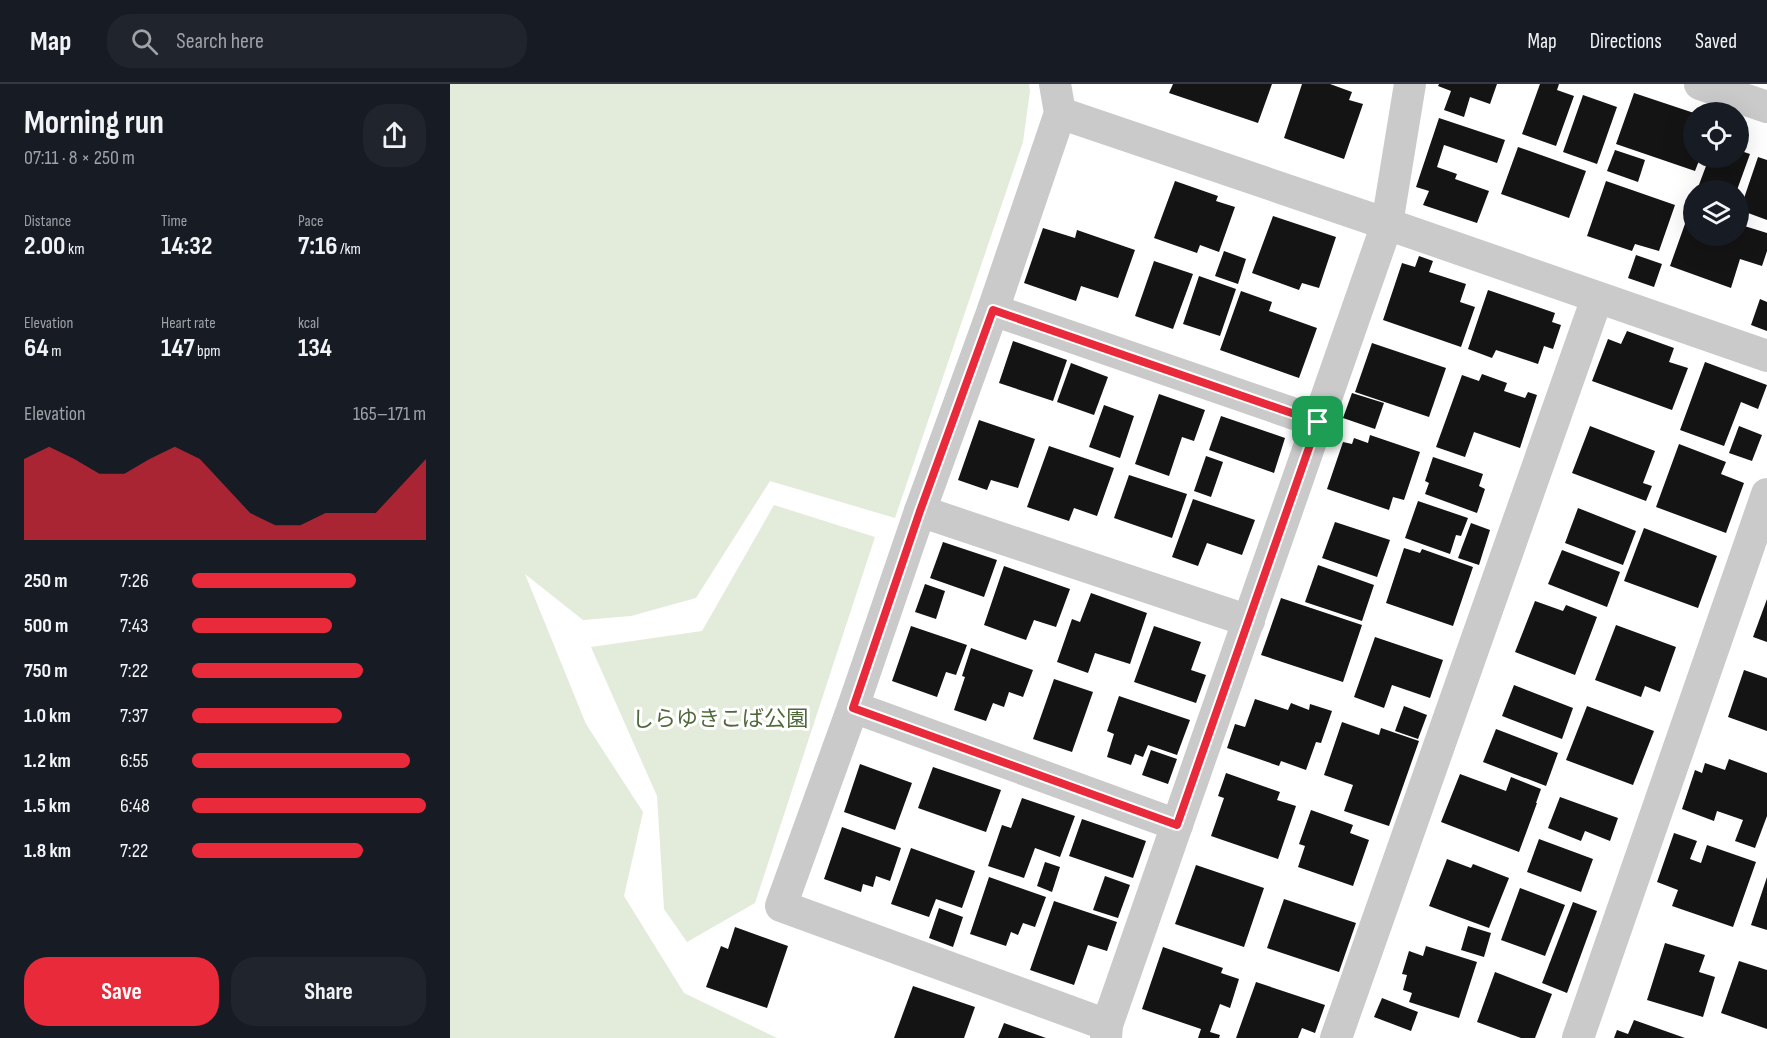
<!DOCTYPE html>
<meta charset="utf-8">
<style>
:root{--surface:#171b24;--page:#20242c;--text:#f1f3f6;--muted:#9ea1a6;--line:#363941;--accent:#e82a3b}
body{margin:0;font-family:"Sofia Sans Condensed","Noto Sans JP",sans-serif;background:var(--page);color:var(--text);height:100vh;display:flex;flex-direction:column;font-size:22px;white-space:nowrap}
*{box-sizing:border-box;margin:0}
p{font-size:20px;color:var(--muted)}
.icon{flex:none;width:33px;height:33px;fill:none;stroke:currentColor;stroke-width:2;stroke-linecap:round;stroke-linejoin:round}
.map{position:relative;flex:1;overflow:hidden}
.panel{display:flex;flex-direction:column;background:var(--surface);width:450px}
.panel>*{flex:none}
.tools{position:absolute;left:1233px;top:18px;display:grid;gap:12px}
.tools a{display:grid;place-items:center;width:66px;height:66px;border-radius:50%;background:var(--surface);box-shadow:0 6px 24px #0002;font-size:30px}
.pin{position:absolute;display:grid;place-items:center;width:51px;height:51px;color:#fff;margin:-26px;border-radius:12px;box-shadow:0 3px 9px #0006}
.round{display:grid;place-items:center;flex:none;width:63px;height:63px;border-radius:24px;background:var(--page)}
.head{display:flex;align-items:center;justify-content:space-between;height:102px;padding:0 24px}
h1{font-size:33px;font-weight:700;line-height:45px}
.metrics{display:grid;grid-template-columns:repeat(3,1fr);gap:9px;height:102px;padding:6px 24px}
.metrics div{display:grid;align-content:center}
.metrics b{font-size:26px;font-weight:700}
.metrics small{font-size:16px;font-weight:400}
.metrics p{font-size:16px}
.chart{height:168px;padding:12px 24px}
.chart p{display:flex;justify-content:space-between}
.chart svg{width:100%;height:108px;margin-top:6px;fill:var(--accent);opacity:.7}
.button{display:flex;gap:12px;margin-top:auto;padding:12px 24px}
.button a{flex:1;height:69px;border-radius:24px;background:var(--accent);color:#fff;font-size:24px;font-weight:700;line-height:69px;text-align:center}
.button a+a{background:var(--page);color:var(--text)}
ul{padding:0 24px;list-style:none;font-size:20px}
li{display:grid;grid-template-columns:96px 72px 1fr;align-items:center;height:45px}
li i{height:15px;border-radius:8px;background:var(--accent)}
header{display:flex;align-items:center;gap:36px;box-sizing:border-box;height:84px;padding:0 30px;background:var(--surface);border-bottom:2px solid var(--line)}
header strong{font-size:28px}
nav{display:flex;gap:33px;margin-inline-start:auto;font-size:21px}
.search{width:420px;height:54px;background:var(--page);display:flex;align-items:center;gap:15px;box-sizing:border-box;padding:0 21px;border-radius:24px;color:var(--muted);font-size:22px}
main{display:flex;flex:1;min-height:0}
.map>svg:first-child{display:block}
.green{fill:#e3ebda}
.building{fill:#141414}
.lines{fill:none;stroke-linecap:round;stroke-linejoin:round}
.street{stroke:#cacaca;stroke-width:32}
.route-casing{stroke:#fff;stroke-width:12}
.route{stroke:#e82a3b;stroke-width:8}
.labels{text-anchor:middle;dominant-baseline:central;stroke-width:6;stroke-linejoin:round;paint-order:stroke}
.park-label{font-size:22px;fill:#50693a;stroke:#fff}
</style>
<header>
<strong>Map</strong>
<div class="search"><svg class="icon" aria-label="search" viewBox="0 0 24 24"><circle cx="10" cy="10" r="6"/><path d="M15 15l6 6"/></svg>Search here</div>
<nav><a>Map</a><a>Directions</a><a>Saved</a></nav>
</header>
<main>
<section class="panel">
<div class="head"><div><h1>Morning run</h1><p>07:11 · 8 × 250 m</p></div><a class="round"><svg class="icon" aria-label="share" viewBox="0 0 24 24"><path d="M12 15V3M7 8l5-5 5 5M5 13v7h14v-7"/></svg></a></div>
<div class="metrics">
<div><p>Distance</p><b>2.00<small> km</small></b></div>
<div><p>Time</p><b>14:32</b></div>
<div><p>Pace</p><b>7:16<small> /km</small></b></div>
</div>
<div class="metrics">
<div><p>Elevation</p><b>64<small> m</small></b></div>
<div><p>Heart rate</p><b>147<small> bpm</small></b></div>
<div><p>kcal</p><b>134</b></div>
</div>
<div class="chart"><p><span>Elevation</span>165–171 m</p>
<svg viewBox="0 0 160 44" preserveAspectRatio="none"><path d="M0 44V11L10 6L20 11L30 17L40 17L50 11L60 6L70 11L80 22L90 33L100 38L110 38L120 33L130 33L140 33L150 22L160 11V44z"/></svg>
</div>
<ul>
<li><b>250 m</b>7:26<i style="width:70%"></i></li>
<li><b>500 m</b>7:43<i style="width:60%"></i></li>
<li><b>750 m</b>7:22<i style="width:73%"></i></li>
<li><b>1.0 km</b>7:37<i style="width:64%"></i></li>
<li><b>1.2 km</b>6:55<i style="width:93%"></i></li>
<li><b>1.5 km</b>6:48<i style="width:100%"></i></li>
<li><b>1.8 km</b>7:22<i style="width:73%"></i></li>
</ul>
<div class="button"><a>Save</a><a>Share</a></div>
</section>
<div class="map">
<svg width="1317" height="954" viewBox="0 0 1317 954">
<rect width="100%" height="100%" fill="#fff"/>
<g class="green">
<path d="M0,0h579l1,7 -7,51 -128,376 -125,-37 -74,117 -65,18 -48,4 -58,-46 61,150 57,88 -19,84 60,97 93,45h-327z"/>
<path d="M324,421l101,32 -120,366 -68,39 -23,-33 -7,-113 -66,-149 111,-16z"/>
</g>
<g class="building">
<path d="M723,0h99l-14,39 -89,-30z"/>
<path d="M852,0h28l22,8 -3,8 14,4 -19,55 -60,-21z"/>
<path d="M989,0h58l-7,20 -20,-7 -6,20 -20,-7 7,-19 -13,-5z"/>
<path d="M1090,0h19l-2,6 17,6 -18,50 -34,-12z"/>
<path d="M1184,9l60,20v45h6l-5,13 -79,-27z"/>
<path d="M1133,11l34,12 -20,57 -34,-12z"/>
<path d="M989,34l66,22 -8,23 -53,-18 -7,22 20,7 -2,5 34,12 -12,32 -54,-18 6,-14 -13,-4z"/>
<path d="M1068,63l68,24 -17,47 -68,-24z"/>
<path d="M1165,66l30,10 -7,22 -31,-11z"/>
<path d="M1288,66l12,4 -13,36h-40l12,-32h29z"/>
<path d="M1308,73l9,3v60l-27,-10z"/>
<path d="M725,97l43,15 -2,5 19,6 -16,45 -19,-7 -3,8 -43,-15z"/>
<path d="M1156,97l69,24 -16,46 -24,-7 -3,7 -45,-15z"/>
<path d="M1241,123l3,1v28h44v-12l29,9v18l-5,15 -22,-7 -9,29 -61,-22z"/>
<path d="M823,132l63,21 -17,51 -17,-5 -3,7 -47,-17z"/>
<path d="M593,144l32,10 2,-8 58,20 -17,48 -37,-12 -5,15 -52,-18z"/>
<path d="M774,167l22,8 -8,25 -23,-8z"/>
<path d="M1186,171l26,9 -8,23 -26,-9z"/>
<path d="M969,172l14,5 -4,11 37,12 -6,18 15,5 -14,40 -78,-27 19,-57 13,4z"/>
<path d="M704,177l39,13 -20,55 -38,-13z"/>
<path d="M749,192l37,13 -16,47 -37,-12z"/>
<path d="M1038,206l67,23 -3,9 9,3 -8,24 -9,-3 -6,18 -42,-14 -4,8 -24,-9z"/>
<path d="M791,207l31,11 -3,9 48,17 -18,50 -79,-28z"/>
<path d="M1310,215l7,3v29l-16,-6z"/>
<path d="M1177,247l47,17 -5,14 19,6 -16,42 -80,-29 16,-42 13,5z"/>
<path d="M563,257l54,19 -14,41 -54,-18z"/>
<path d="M922,259l74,25 -17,49 -74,-25z"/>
<path d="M1255,278l62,23 -9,24 -17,-7 -17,44 -44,-16z"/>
<path d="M621,279l37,14 -14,38 -37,-13z"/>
<path d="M1032,290l25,9 -3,8 21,7 3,-6 9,3 -17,53 -46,-16 -9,25 -29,-10 26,-72 17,6z"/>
<path d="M902,309l32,10 -9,26 -32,-11z"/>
<path d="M709,310l46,16 -11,31 -12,-4 -13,39 -34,-12z"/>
<path d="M654,321l30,11 -14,42 -31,-11z"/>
<path d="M771,332l64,22 -11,35 -65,-23z"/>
<path d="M529,336l56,19 -17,49 -27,-8 -4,10 -29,-10z"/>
<path d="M1140,342l65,25 -12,32 9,3 -6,15 -74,-28z"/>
<path d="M1289,342l23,9 -10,26 -23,-8z"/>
<path d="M920,351l50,17 -16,48 -11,-3 -4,13 -62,-21 16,-47 9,2 2,-6 14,5z"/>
<path d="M1229,360l47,18 -5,12 23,9 -18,50 -70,-26z"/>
<path d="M599,362l65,22 -17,48 -23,-8 -5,13 -42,-14z"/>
<path d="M756,372l17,6 -12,35 -17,-6z"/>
<path d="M983,373l50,17 -4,12 6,3 -8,24 -52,-19 4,-11 -4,-2z"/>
<path d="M679,391l58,19 -15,44 -58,-20z"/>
<path d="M743,415l62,21 -13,35 -35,-12 -9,23 -26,-9z"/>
<path d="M968,417l50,17 -7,18 -5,-1 -6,19 -45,-16z"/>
<path d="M1128,424l58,23 -13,34 -58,-22z"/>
<path d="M885,438l55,18 -13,37 -55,-19z"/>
<path d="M1021,439l19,7 -11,35 -21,-7z"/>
<path d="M1194,444l73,28 -19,52 -74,-27z"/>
<path d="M493,458l54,18 -13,37 -54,-19z"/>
<path d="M954,464l16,5 2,-4 51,18 -20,59 -67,-23z"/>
<path d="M1112,466l58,22 -13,35 -59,-23z"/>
<path d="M868,481l56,20 -12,36 -57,-19z"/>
<path d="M554,482l66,23 -14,38 -22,-7 -8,20 -42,-15z"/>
<path d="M475,500l20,7 -9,28 -21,-7z"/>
<path d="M641,509l56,20 -17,51 -35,-11 -7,20 -31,-11 15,-43 8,3z"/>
<path d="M831,514l81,27 -19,57 -82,-27z"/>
<path d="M1317,515v43l-14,-5z"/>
<path d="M1085,517l28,10 3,-6 31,12 -22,58 -60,-23z"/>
<path d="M1166,541l60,22 -16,45 -15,-6 -4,11 -46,-17z"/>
<path d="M461,542l56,19 -11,30 -10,-3 -9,25 -45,-16z"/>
<path d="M704,542l47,16 -10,28 15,5 -10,28 -62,-21z"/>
<path d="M925,553l68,23 -13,38 -38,-13 -8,23 -30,-11z"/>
<path d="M521,564l62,22 -10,27 -14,-5 -5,15 -11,-4 -7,18 -32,-11 11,-33 -3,-1z"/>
<path d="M1294,586l23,8v53l-39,-14z"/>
<path d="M604,595l39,13 -21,60 -39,-13z"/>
<path d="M1064,601l59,23 -11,31 -60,-23z"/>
<path d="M669,612l71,24 -13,35 -29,-10 -5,12 -8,-3 -4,11 -24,-8 7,-23 -7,-3z"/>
<path d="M805,615l33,11 3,-7 18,7 1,-6 22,7 -11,32 -5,-1 -10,28 -25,-9 -2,5 -52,-18 8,-24 10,3z"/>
<path d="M954,622l23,9 -9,24 -23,-8z"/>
<path d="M1137,622l67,25 -21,54 -67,-25z"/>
<path d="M892,638l37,13 2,-7 38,13 -30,85 -45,-15 9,-26 -29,-10z"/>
<path d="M1046,645l62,24 -12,33 -63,-24z"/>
<path d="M701,666l26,9 -9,25 -26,-9z"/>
<path d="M1279,675l38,14v43l-12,32 -20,-7 8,-21 -26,-9 -3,10 -32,-12 13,-39 7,3 3,-10 20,7z"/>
<path d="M410,680l52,19 -17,47 -51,-18z"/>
<path d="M483,683l68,23 -15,42 -68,-24z"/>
<path d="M776,689l54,19 -3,8 19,6 -18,53 -67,-23 13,-38 -6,-2z"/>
<path d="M1010,690l46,17 5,-14 30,12 -5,14h1l-18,49 -78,-30z"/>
<path d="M1110,713l58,21 -8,23 -25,-10 -4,10 -33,-13z"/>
<path d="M572,714l53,18 -15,41 -25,-9 -11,30 -36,-12 14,-41 9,3z"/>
<path d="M861,726l42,15 -3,8 19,7 -16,46 -55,-19 7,-21 -6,-2z"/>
<path d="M632,735l64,22 -13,37 -64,-22z"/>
<path d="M392,743l59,21 -11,33 -14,-5 -3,11 -10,-3 -2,8 -37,-13z"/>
<path d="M1224,749l23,8 -7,18 11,4 6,-18 49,17 -23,65 -61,-21 6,-16 -21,-8z"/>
<path d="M1089,755l54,20 -12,33 -54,-20z"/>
<path d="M461,764l64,23 -13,37 -26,-9 -7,18 -38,-13z"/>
<path d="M997,775l24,9 2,-4 36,14 -20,50 -60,-22z"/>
<path d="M595,778l15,5 -8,25 -15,-6z"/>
<path d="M746,781l68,23 -20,59 -69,-23z"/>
<path d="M655,792l25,9 -12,33 -25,-8z"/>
<path d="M539,793l57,20 -11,30 -12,-4 -5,12 -7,-3 -5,14 -36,-12z"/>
<path d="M1317,793v53l-16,-5z"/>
<path d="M1070,804l45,17 -20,51 -44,-16z"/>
<path d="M834,815l72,24 -17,49 -72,-24z"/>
<path d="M604,817l63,21 -10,29 -19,-6 -14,40 -44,-15z"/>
<path d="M1123,818l24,9 -30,82 -25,-10z"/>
<path d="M489,824l24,9 -10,30 -24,-9z"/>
<path d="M1018,842l23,7 -7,24 -23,-7z"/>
<path d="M285,843l53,19 -21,62 -61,-21 15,-41 7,3z"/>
<path d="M1215,859l40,12 -6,17 16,5 -12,40 -56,-17z"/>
<path d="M976,862l51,16 -18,56 -50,-16 3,-9 -9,-3 4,-15 -5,-1 7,-23 14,5z"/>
<path d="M713,863l60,21 -2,5 18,6 -9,29 -10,-4 -10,28 10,3 -1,3h-21l3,-9 -59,-20z"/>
<path d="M1289,877l28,9v59l-46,-16z"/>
<path d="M1045,888l57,22 -17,44h-14l-44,-16z"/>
<path d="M806,898l69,23 -10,28 -13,-5 -4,10h-62z"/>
<path d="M463,902l62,21 -11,31h-70z"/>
<path d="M932,914l36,14 -7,19 -37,-14z"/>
<path d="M1184,936l51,18h-71l3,-8 11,4z"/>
<path d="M554,939l42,15h-48z"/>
</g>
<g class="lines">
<g class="street">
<path d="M605,0l5,29 -67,197 -73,201 -67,196 -72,199 326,119 -1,13"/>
<path d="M1250,0l67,23"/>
<path d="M610,29l327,111 380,132"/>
<path d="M543,226l325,112"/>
<path d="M470,427l329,110"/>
<path d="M403,623l324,118"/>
<path d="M657,941l280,-801 23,-140"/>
<path d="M886,954l261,-740"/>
<path d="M1128,954l189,-544"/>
</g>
</g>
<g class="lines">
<defs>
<path id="route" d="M543,226l325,112 -141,403 -324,-117 67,-197z"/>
</defs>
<use href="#route" class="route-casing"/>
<use href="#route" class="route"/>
</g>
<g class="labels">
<g class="park-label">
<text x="270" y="635">しらゆきこば公園</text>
</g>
</g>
</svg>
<div class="tools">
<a><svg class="icon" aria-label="locate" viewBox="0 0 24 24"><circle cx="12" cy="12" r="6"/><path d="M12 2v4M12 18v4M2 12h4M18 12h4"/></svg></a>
<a><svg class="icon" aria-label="layers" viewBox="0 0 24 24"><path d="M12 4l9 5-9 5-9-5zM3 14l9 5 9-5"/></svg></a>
</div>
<div class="pin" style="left:868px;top:338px;background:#1e9e55"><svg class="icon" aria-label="arrive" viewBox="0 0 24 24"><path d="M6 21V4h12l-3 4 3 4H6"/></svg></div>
</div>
</main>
